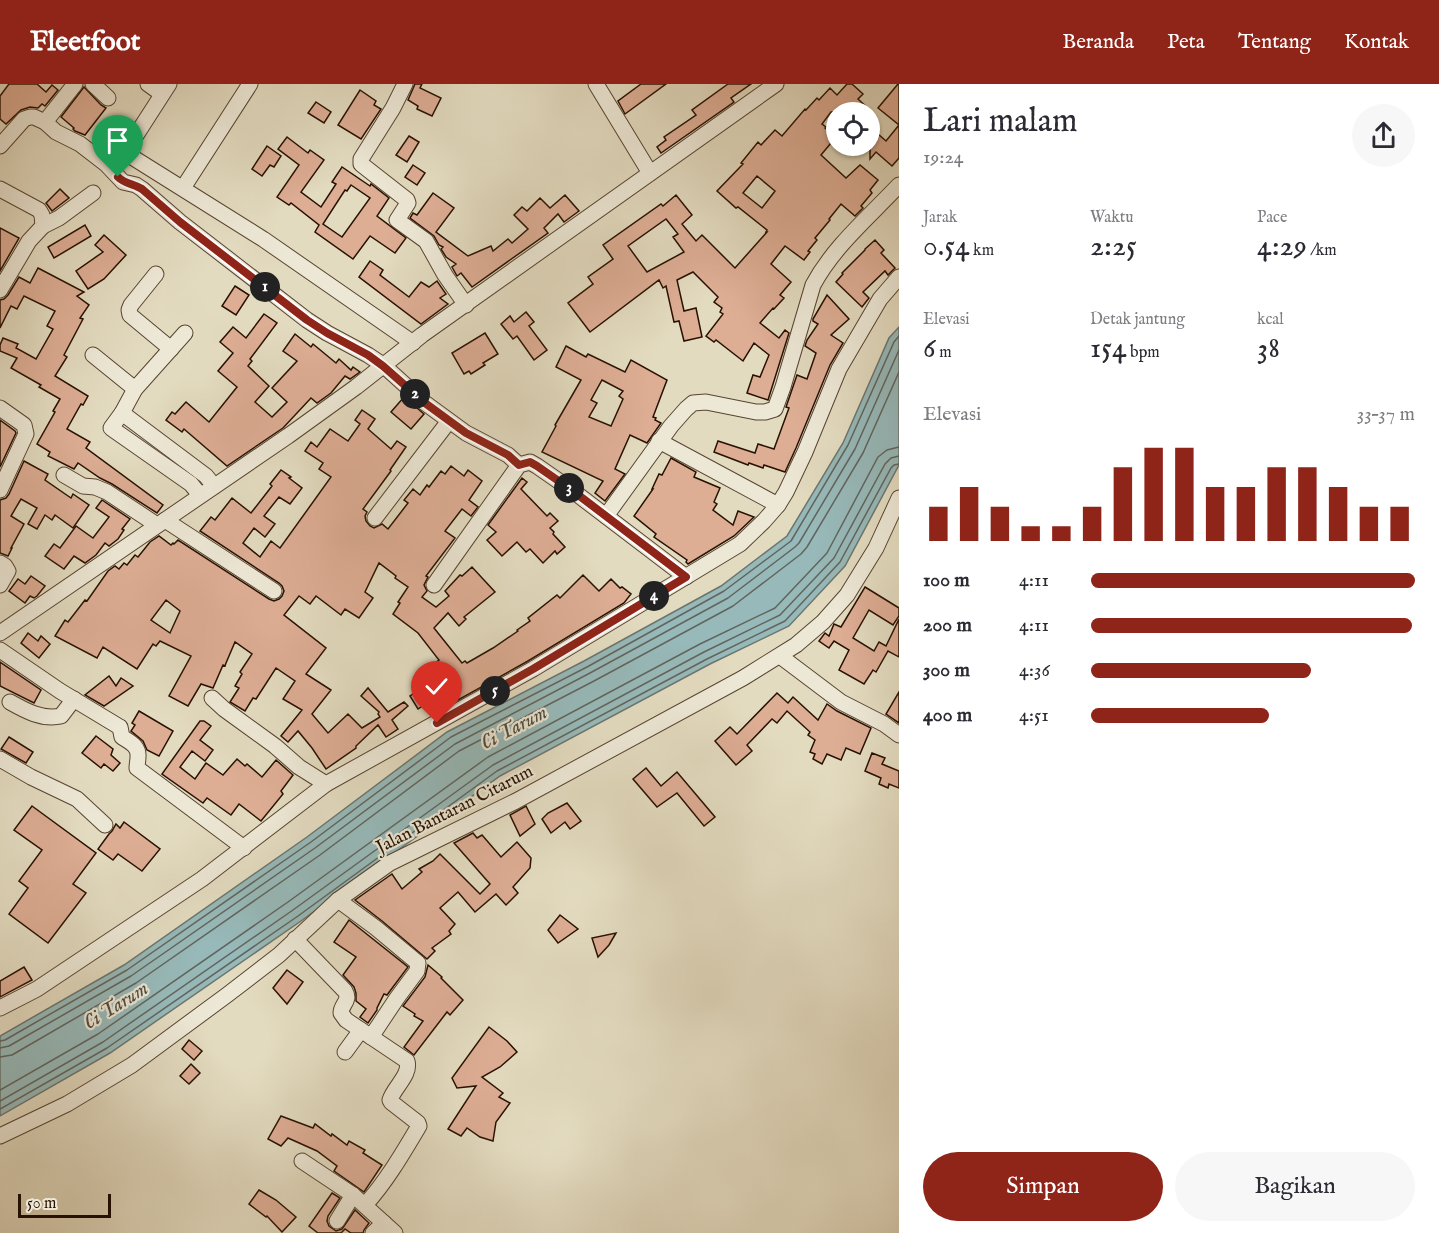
<!DOCTYPE html>
<html lang="id">
<meta charset="utf-8">
<style>
:root{--surface:#fff;--page:#f7f7f7;--text:#2b2b33;--muted:#7c7c81;--accent:#8f2418}
body{margin:0;font-family:"IM FELL English",serif;background:var(--page);color:var(--text);height:100vh;display:flex;flex-direction:column;font-size:22px;white-space:nowrap}
*{box-sizing:border-box;margin:0}
p{font-size:20px;color:var(--muted)}
.icon{flex:none;width:33px;height:33px;fill:none;stroke:currentColor;stroke-width:2;stroke-linecap:round;stroke-linejoin:round}
.map{position:relative;flex:1;overflow:hidden}
.panel{display:flex;flex-direction:column;background:var(--surface);width:540px}
.panel>*{flex:none}
.buttons{position:absolute;left:826px;top:18px;display:grid;gap:12px}
.buttons a{display:grid;place-items:center;width:54px;height:54px;border-radius:50%;background:var(--surface);box-shadow:0 2px 4px #0004;font-size:30px}
.scale{position:absolute;left:18px;bottom:15px;width:93px;box-sizing:border-box;padding-left:6px;border:3px solid #281101;border-top:0;font-size:16px;line-height:21px;white-space:nowrap;color:#281101;-webkit-text-stroke:4px #ede8d6;paint-order:stroke}
.pin{position:absolute;display:grid;place-items:center;width:51px;height:51px;color:#fff;margin:-62px -26px;border-radius:50% 50% 50% 0;rotate:-45deg;box-shadow:0 0 6px #0007}
.pin .icon{rotate:45deg}
.km{position:absolute;width:30px;height:30px;margin:-15px;border-radius:50%;background:#222;color:#fff;font-size:16px;line-height:30px;text-align:center}
.round{display:grid;place-items:center;flex:none;width:63px;height:63px;border-radius:32px;background:var(--page)}
.head{display:flex;align-items:center;justify-content:space-between;height:102px;padding:0 24px}
h1{font-size:33px;font-weight:600;line-height:45px}
.figures{display:grid;grid-template-columns:repeat(3,1fr);gap:9px;height:102px;padding:6px 24px}
.figures div{display:grid;align-content:center}
.figures b{font-size:30px;font-weight:600}
.figures small{font-size:16px;font-weight:400}
.figures p{font-size:16px}
.chart{height:168px;padding:12px 24px}
.chart p{display:flex;justify-content:space-between}
.chart svg{width:100%;height:108px;margin-top:6px;stroke:var(--accent);stroke-width:6}
.button{display:flex;gap:12px;margin-top:auto;padding:12px 24px}
.button a{flex:1;height:69px;border-radius:36px;background:var(--accent);color:#fff;font-size:24px;font-weight:600;line-height:69px;text-align:center}
.button a+a{background:var(--page);color:var(--text)}
ul{padding:0 24px;list-style:none;font-size:20px}
li{display:grid;grid-template-columns:96px 72px 1fr;align-items:center;height:45px}
li i{height:15px;border-radius:8px;background:var(--accent)}
header{display:flex;align-items:center;gap:36px;box-sizing:border-box;height:84px;padding:0 30px;background:var(--accent);color:#fff}
header strong{font-size:28px}
nav{display:flex;gap:33px;margin-inline-start:auto;font-size:21px}
main{display:flex;flex:1;min-height:0}
.map>svg:first-child{display:block}
.water{fill:#97b9b9;stroke:#6b766f;stroke-width:1.5}
.lines{fill:none;stroke-linecap:round;stroke-linejoin:round}
.shore{stroke:#60655d;stroke-width:1.5}
.building{fill:#ddad94;stroke:#281101;stroke-width:1.5;fill-rule:evenodd}
.minor-casing{stroke:#574431;stroke-width:17}
.minor{stroke:#ede8d6;stroke-width:15}
.route-casing{stroke:#fff;stroke-width:12}
.route{stroke:#8f2418;stroke-width:8}
.labels{text-anchor:middle;dominant-baseline:central;stroke-width:4.5;stroke-linejoin:round;paint-order:stroke}
.street-label{font-size:18px;fill:#281101;stroke:#ede8d6}
.water-label{font-size:20px;font-style:italic;fill:#4f4c41;stroke:#ede8d6}
</style>
<header>
<strong>Fleetfoot</strong>
<nav><a>Beranda</a><a>Peta</a><a>Tentang</a><a>Kontak</a></nav>
</header>
<main>
<div class="map">
<svg width="899" height="1149" viewBox="0 0 899 1149">
<rect width="100%" height="100%" fill="#e3dbc0"/>
<filter id="stains"><feTurbulence type="fractalNoise" baseFrequency=".00333" numOctaves="4"/><feColorMatrix values="0 0 0 0 .2 0 0 0 0 .09 0 0 0 0 .02 0 0 0 .5 -.17"/></filter>
<radialGradient id="worn" r=".72"><stop offset=".6" stop-color="#630" stop-opacity="0"/><stop offset="1" stop-color="#630" stop-opacity=".3"/></radialGradient>
<path class="water" d="M899,243v138l-54,101 -56,60 -79,38 -210,112 -199,145 -191,132 -110,63v-80l124,-71 183,-128 140,-105 137,-71 137,-75 66,-50 56,-93 46,-105z"/>
<g class="lines">
<g class="shore">
<path d="M0,957l5,-1 122,-70 184,-128 140,-105 136,-70 137,-76 67,-50 57,-96 46,-103 5,-6"/>
<path d="M0,964l9,-2 122,-70 184,-128 140,-104 135,-71 138,-75 67,-51 4,-4 56,-94 44,-99"/>
<path d="M0,973l12,-2 124,-72 184,-128 139,-104 135,-70 139,-75 68,-52 6,-7 56,-94 36,-81"/>
<path d="M0,1006l98,-56 190,-132 200,-145 212,-113 75,-36 52,-55 51,-96 9,-7 12,-3"/>
<path d="M0,1017l103,-59 190,-132 200,-145 211,-113 76,-37 54,-57 51,-94 6,-6 8,-2"/>
<path d="M0,1025l107,-61 191,-132 199,-145 210,-112 78,-38 55,-59 51,-94 3,-3 5,-1"/>
</g>
</g>
<g class="building">
<path d="M9,0h28l9,8 6,-7 6,5 -13,16 -3,-2 -4,4 -8,-1 -9,3 -15,14 -6,-5v-23z"/>
<path d="M415,0h7l-2,4 21,10 -9,18 -15,-7 1,-3 -10,-6z"/>
<path d="M641,0h25l-41,30 -7,-13z"/>
<path d="M728,0h23l-20,14 3,4 -73,51 -4,-6 9,-7 -2,-3 32,-22 -4,-5z"/>
<path d="M847,0h5l11,10 -5,5 14,13h-41l-9,12 4,3 -1,1 11,9 -15,18 25,23 14,-13 18,15 -8,10 2,3 -11,13 2,2 -8,8 -14,-12 -12,15 1,1 -15,18 2,2 -9,11 2,1 -6,8 -19,-14 -14,18 20,18 -11,13 4,3 -10,11 -1,-1 -13,15 19,15 6,-8 4,3 -21,67 -21,-7 6,-18 7,2 9,-22 -15,-12 -11,18 -27,-21 -2,2 -8,-6 17,-22 -3,-2 2,-4 -8,-6 4,-5 -25,-25 -16,8 7,31 12,-3 6,29 -18,4 -5,-20 -5,1 -8,-36 -3,2 -4,-8 -69,52 -22,-29 25,-19 -5,-7 25,-18 -10,-14 58,-41 2,2 13,-11 16,20 -10,9 14,17 6,-6 33,33 32,-36h-1l1,-2 -29,-23 -2,1 -19,-17 26,-27 -2,-1 17,-21 3,3 14,-15 7,6 23,-27 1,1 11,-12 2,2 11,-12 7,7zM757,92l18,15 -13,17 -19,-15zM666,135l12,15 -5,3 11,15 -37,20 -19,-26z"/>
<path d="M898,0h1v74l-7,8 -16,-14 -6,7v-32l16,14 13,-16 -21,-17z"/>
<path d="M84,3l17,18 5,3 -21,27 -10,-4 -2,-2 1,-1 -13,-11z"/>
<path d="M360,6l16,11 -2,4 7,4 -20,30 -23,-14z"/>
<path d="M316,18l15,10 -7,11 -16,-10z"/>
<path d="M409,52l10,6 -12,20 -11,-7z"/>
<path d="M287,53l21,16 2,-3 14,10 -23,32 20,15 15,-23 -4,-2 10,-15 28,19 1,-2 18,14 -12,18 29,22 -11,15 -25,-17 -17,23 -38,-27 4,-7 -28,-22 -2,2 -12,-8 22,-32 -21,-16zM351,101l19,13 -28,39 -19,-13 22,-34 2,1z"/>
<path d="M267,62l14,10 -7,11 -4,-2 -8,11 -10,-7z"/>
<path d="M413,81l12,8 -8,12 -12,-8z"/>
<path d="M60,105l9,9 -17,13 -6,-8z"/>
<path d="M433,109l21,15 -18,24 32,24 23,-10 2,5 15,-12 4,4 16,-14 -14,-14 8,-8 5,4 13,-13 10,10 15,-13 14,16 -15,11 -6,-8 -14,14 4,5 -76,54 -11,-14 -4,3 -5,-9 4,-3 -10,-7 -5,-8 2,-2 -4,-2 -5,-9 -24,-18 3,-5 4,2z"/>
<path d="M85,141l6,11 -37,22 -6,-11z"/>
<path d="M0,144l19,10 -19,33z"/>
<path d="M104,151l22,20 -22,24 -16,10 -12,-18 27,-19 -8,-7z"/>
<path d="M875,156l9,10 -3,3 14,15 -7,7 -3,-4 -22,21 6,6 -7,9 -26,-25 7,-8 -1,-1 23,-23v-1z"/>
<path d="M370,177l13,9 -3,5 29,22 12,-15 8,5 8,-6 9,13 -6,4 8,6 -27,20 -62,-47z"/>
<path d="M38,184l46,24 -7,4 12,9 -9,13 3,1 -19,36 3,2 -12,19 33,20 -5,9 -2,-1 -14,25 23,13 -4,6 77,57 -6,8 -45,-29 -12,-6 -22,-15 -4,6 -26,-13 2,-4 -13,-8 18,-32 -2,-1 7,-12 -21,-12 2,-2 -30,-17 6,-10 -17,-7v-6l3,-7 15,6 -2,4 20,11 17,-30 -6,-3 8,-15 -31,-15 -7,13 -6,-3 -11,22v-28l4,-1 4,-4 11,-18 11,6z"/>
<path d="M235,202l14,9 -13,20 -14,-9z"/>
<path d="M827,211l22,24 -18,16 12,8 -13,22 -34,83 -11,24 -21,-7 -1,3 -14,-5 -1,2 -34,-13 4,-11 37,12 3,-9 16,5 15,-41 -3,-1 11,-32 10,4 9,-26 -11,-7 2,-6 11,-16 -5,-3v-2z"/>
<path d="M526,228l8,10 -5,4 18,24 -13,10 -17,-24 -4,3 -12,-15 9,-8 4,6z"/>
<path d="M264,230l13,9 -27,36 2,2 -4,5 21,20 -14,16 17,15 15,-15 -15,-14 25,-27 -14,-10 12,-17 16,13 2,-3 23,19 3,-4 12,11 2,-3 7,5 -10,7 -5,-3 -14,17 -14,10 -6,-5 -28,30 -56,38 -43,-37 -2,3 -16,-12 6,-8 3,2 11,-12 23,20 28,-35 -19,-16 15,-18 -13,-11 13,-15 13,11z"/>
<path d="M485,249l13,21 -15,9 2,2 -14,9 -2,-3 -5,3 -12,-21z"/>
<path d="M566,262l20,11 2,-3 37,18 6,-12 36,20 -14,37 3,1 -1,2 6,3 -14,20 -17,-8 -15,34 10,5 -20,27 -10,-8 8,-12 -61,-29 14,-26 -1,-1 26,-45 -25,-13zM602,296l21,11 -4,5 4,3 -12,27 -22,-9 8,-14 -6,-3z"/>
<path d="M404,313l20,17 -13,15 -20,-17z"/>
<path d="M362,326l13,9 -7,10 23,20 6,-8 9,6 -16,23 1,1 -28,38 4,3 -2,4 1,5 4,5 4,2 8,-4 6,5 20,-26 -4,-3 9,-11 7,6 7,-10 2,2 12,-16 4,3 6,-8 13,10 4,-6 14,11 -13,19 9,7 -7,9 -9,-7 -17,22 10,7 -29,38 2,1 -4,8 3,6 -5,6 14,10 13,-11 -4,-5 15,-16 2,1 10,-9 23,25 -31,25 2,2 -7,7 -11,-13 -14,15 28,35 3,-2 2,2 26,-15 25,-17 -1,-1 13,-9 -2,-3 29,-23 3,3 23,-23 16,16 12,-12 9,9 2,-1 9,7 -7,9 -96,58 -97,54 -7,-10 -6,4 -8,-13 15,-10 -6,-9 17,-12 -1,-2 4,-3 -21,-27 -25,-19 7,-11 -2,-1 10,-15 -13,-9 1,-2 -17,-13 -14,29 8,6 -14,20 -14,-9 -4,6 -25,-19 -6,8 -11,-8 -15,19 42,33 -20,26 25,16 -19,24 16,19 20,-19 14,14 18,-11 -2,-3 1,-2 -18,-16 7,-8 20,24 16,-10 4,4 -16,14 6,9 -12,8 -8,-12 -22,21v2l-30,21 -14,-21 -14,-17 -10,11 -7,-6 21,-26 -19,-11 12,-18 -19,-13 -20,31 -3,-1 -8,13 -15,-9 9,-14 -4,-2 7,-12 -2,-2 12,-18 -17,-12 -9,21 -1,3 -2,-1 -10,23 -12,-4 -13,22 -19,-10 22,-40 -31,-15 -4,5 -3,-2 -16,25 -34,-22 -6,11 -42,-22 10,-16 3,2 17,-22 2,1 21,-30 7,-5 4,3 5,-6 3,2 8,-10 3,2 12,-15 9,-6 12,9 2,-2 1,1 4,-4 91,59 5,2 5,-2 3,-3 2,-5 -2,-5 -3,-3 -79,-52 11,-14 4,3 17,-22 19,15 21,-27 -2,-2 11,-14 10,7 -2,1 13,10 -12,16 -11,-7 -15,19 11,8 -10,13 -11,-9 -11,15 17,14 11,-16 9,7 51,-71 -12,-8 4,-6 -18,-12 6,-9 6,5 13,-18 18,12 12,-17 -5,-4zM166,516l14,11 -10,22 -19,-13z"/>
<path d="M0,336l15,11 1,2 -16,34z"/>
<path d="M671,374l25,14 -2,5 26,11 -6,14 3,2 -4,6 20,15 5,-14 16,6 -20,19 -46,28 -2,-2 1,-2 -33,-23 2,-3 -22,-18 19,-27h-1l7,-15 3,1z"/>
<path d="M24,377l24,13 -3,6 26,18 2,-4 16,11 -16,23 -18,-13 -3,5 -7,-5 -8,14 -9,-5 9,-16 -16,-9 -10,17 13,8 -13,24h1l-4,8 -8,-3v-53l6,-2 3,-4z"/>
<path d="M522,394l5,4 -6,7 26,27 3,-3 8,8 -8,7 4,4 -1,2 12,13 -8,7 -2,-3 -12,12 -13,-14 -4,3 -9,-10 -15,14 -15,-16 9,-8 -8,-7z"/>
<path d="M102,416l28,19 -8,10 2,1 -6,9 -9,7 -4,-3 -9,12 -11,8 -11,-7 -10,13 -19,-13 9,-12 6,4 16,-22 17,12 16,-21 -13,-9z"/>
<path d="M31,492l14,10 -8,10 -3,2 -4,-2 -5,7 -16,-12 9,-12 7,5z"/>
<path d="M865,503l34,21v8l-6,9 -24,-15 -16,28 21,13 5,-9 7,4 13,-27v38l-11,-6 -12,21 -3,-2 -9,14 -25,-14 10,-20 -15,-9 -5,7 -10,-7 6,-8 4,3 5,-12 7,3z"/>
<path d="M28,549l10,8 3,-5 9,8 -11,14 -18,-15z"/>
<path d="M0,578l41,28 -7,13 -34,-17z"/>
<path d="M109,592l7,10 5,-8 12,8 -29,20 -19,-11z"/>
<path d="M899,608v31l-13,-9z"/>
<path d="M777,609l11,10 5,-6 25,23 9,-16 10,7 34,17 -11,26 -14,-6 -5,12 -14,-6 -5,10 -9,-5 2,-5 -5,-2 5,-12 -7,-5 2,-3 -23,-21 -10,12 -5,-4 -25,26 5,6 -16,14 -21,-24 15,-14 7,7z"/>
<path d="M139,627l34,20 -14,25 -12,-6 -4,-9 -12,-10 4,-6 -3,-2z"/>
<path d="M200,637h4l7,5 -11,14 13,10 -8,11 -13,-10 -12,16 15,12 11,-16 17,12 14,-16 8,7 2,-2 15,13 14,-17 17,15 -12,16 2,3 -22,27 -22,-17 -8,11 -24,-17 -4,5 -41,-29z"/>
<path d="M96,652l17,13 -2,6 9,8 -7,8 -9,-7 -3,4 -19,-15z"/>
<path d="M9,653l24,15 -7,11 -25,-14z"/>
<path d="M872,669l13,5 -3,6 17,7v17l-10,-4 -1,4 -9,-4 2,-6 -16,-7z"/>
<path d="M646,684l15,18 16,-14 38,45 -11,9 -27,-33 -20,14 -24,-28z"/>
<path d="M567,719l14,18 -11,8 -5,-7 -14,11 -9,-14 6,-6z"/>
<path d="M32,722l64,47 -23,31 13,9 -38,50 -39,-29 19,-26 -9,-7 23,-31 -28,-20z"/>
<path d="M526,722l9,18 -15,12 -10,-21z"/>
<path d="M124,738l36,27 -18,22 -24,-17 -5,6 -15,-11 11,-15 3,-3 4,-7 4,4z"/>
<path d="M473,749l4,5 5,-3 19,22 16,-15 14,16 -1,10 -17,19 5,6 -12,12 -10,-11 -21,18 -17,-20 -18,16 15,16 -6,7 2,3 -19,14 3,3 -8,8 -45,-38 -27,-21 37,-26 10,15 20,-17 -3,-3 14,-8 7,-7 40,40 10,-10 -36,-41z"/>
<path d="M560,831l18,14 -20,14 -10,-13z"/>
<path d="M349,836l59,47 -21,28 -3,-1 -7,14v2l-9,13 -8,-6 6,-8 -10,-8v-8l-2,-6 -11,-12 13,-18 -22,-15z"/>
<path d="M616,849l-7,12 -11,12 -6,-19z"/>
<path d="M428,881l14,12 -1,1 22,22 -13,15 -3,-3 -33,43 -10,-8 19,-26 -9,-5 1,-2 -12,-8 22,-29z"/>
<path d="M24,883l8,13 -32,17v-16z"/>
<path d="M287,886l16,12 -16,22 -14,-16z"/>
<path d="M489,943l18,14 10,11 -17,15 -18,10 21,16 -4,4 11,6 -14,19 -3,19 -13,-4 -13,-9 -6,8 -13,-7 28,-43 -19,2 -5,-10z"/>
<path d="M189,956l13,11 -8,9 -12,-11z"/>
<path d="M191,980l9,9 -11,11 -9,-8z"/>
<path d="M281,1032l32,12 2,-4 16,12 1,-2 15,11 2,-4 16,9 -2,3 19,12 -18,27 -30,-21 3,-5 -20,-15 -29,-13 -7,8 -13,-7z"/>
<path d="M259,1106l17,10 20,17 -14,15 -15,-16 -1,1 -17,-13z"/>
<path d="M332,1109l8,5 -12,18 -1,5 2,5 7,5 6,-2 13,-19 14,13 -5,7 -1,3h-12l-6,-4 -4,4h-23l-9,-7z"/>
</g>
<g class="lines">
<defs>
<g id="minor">
<path d="M93,0l15,14"/>
<path d="M148,0l14,10"/>
<path d="M169,0l-36,56 -4,10 3,7 131,82 150,104"/>
<path d="M405,0l-12,24 -32,51v5l46,36 1,3 -11,17 29,21 19,34 21,30"/>
<path d="M596,0l54,89"/>
<path d="M45,38l30,-38"/>
<path d="M0,62l24,-27 6,-2h4l11,5 11,10 24,12 26,20 17,18 13,3 6,4 38,33 127,98 20,13 41,22 15,10 42,38 41,30 42,22 11,10"/>
<path d="M183,104l67,-104"/>
<path d="M0,105l39,21 3,5 1,11 -14,15 -29,49"/>
<path d="M43,142l16,-8 34,-25"/>
<path d="M156,190l-25,31 -2,5 1,5 41,34"/>
<path d="M185,249l-50,56 -13,24 -11,15 80,56 9,11"/>
<path d="M93,271l42,34"/>
<path d="M0,324l24,17 2,9 -26,56"/>
<path d="M122,329l84,63 8,10"/>
<path d="M659,357l119,64"/>
<path d="M64,391l19,11 12,1 12,5 50,33"/>
<path d="M606,432l65,-90 15,-17 7,-6 13,-1 50,10h9l10,-3 8,-22 30,-102c21,-39 56,-68 86,-100"/>
<path d="M375,434l74,-97"/>
<path d="M165,436l109,71"/>
<path d="M0,479l5,3 3,5 -8,14"/>
<path d="M434,501l85,-120 11,-3 7,4 36,25 113,86"/>
<path d="M0,549l288,-197 68,-49 66,-52 354,-251"/>
<path d="M0,566l60,41 58,35 2,1 2,10c8,5 17,9 16,20 0,4 -1,7 -1,11l107,80"/>
<path d="M780,572l61,46 43,22 15,11"/>
<path d="M212,614l12,11 51,37 24,21 27,17"/>
<path d="M10,618c16,9 32,18 51,14l13,-17"/>
<path d="M0,675l31,18 46,22 28,26"/>
<path d="M338,816l38,28 42,35 -1,8 -20,27 -26,39"/>
<path d="M295,855l50,52c6,10 -4,13 -4,22l5,7 61,41c4,14 -13,26 -17,39l1,2 27,21 1,3c-16,27 -33,56 -54,79"/>
<path d="M0,924l37,-19 165,-110 124,-95 207,-115 207,-125 24,-23 14,-16 8,-13 19,-40 34,-83 41,-70 19,-22"/>
<path d="M345,968l16,-22"/>
<path d="M0,1052l67,-32 65,-39 95,-70 52,-40 59,-55 52,-37 126,-62 227,-123 53,-33 27,-23 24,-27 29,-47 23,-50"/>
<path d="M302,1077l51,34 42,38"/>
<path d="M337,1137l16,-26"/>
<path d="M373,1149l11,-10"/>
</g>
</defs>
<use href="#minor" class="minor-casing"/>
<use href="#minor" class="minor"/>
</g>
<g class="lines">
<defs>
<path id="route" d="M118,93c7,7 16,7 24,12l38,33 127,98 20,13 41,22 15,11 42,37 41,30 42,22 11,10 11,-3 7,4 36,25 113,86 -153,92 -96,54"/>
</defs>
<use href="#route" class="route-casing"/>
<use href="#route" class="route"/>
</g>
<g class="labels">
<g class="street-label">
<text transform="translate(455 726) rotate(-27)">Jalan Bantaran Citarum</text>
</g>
<g class="water-label">
<text transform="translate(514 644) rotate(-28)">Ci Tarum</text>
<text transform="translate(116 922) rotate(-32)">Ci Tarum</text>
</g>
</g>
<rect width="100%" height="100%" filter="url(#stains)"/>
<rect width="100%" height="100%" fill="url(#worn)"/>
</svg>
<div class="buttons">
<a><svg class="icon" aria-label="locate" viewBox="0 0 24 24"><circle cx="12" cy="12" r="6"/><path d="M12 2v4M12 18v4M2 12h4M18 12h4"/></svg></a>
</div>
<div class="scale">50 m</div>
<div class="pin" style="left:118px;top:93px;background:#1e9e55"><svg class="icon" aria-label="arrive" viewBox="0 0 24 24"><path d="M6 21V4h12l-3 4 3 4H6"/></svg></div>
<div class="pin" style="left:437px;top:639px;background:#d93025"><svg class="icon" aria-label="check" viewBox="0 0 24 24"><path d="M5 12l5 5 9-10"/></svg></div>
<b class="km" style="left:265px;top:203px">1</b>
<b class="km" style="left:415px;top:310px">2</b>
<b class="km" style="left:569px;top:404px">3</b>
<b class="km" style="left:654px;top:512px">4</b>
<b class="km" style="left:495px;top:607px">5</b>
</div>
<section class="panel">
<div class="head"><div><h1>Lari malam</h1><p>19:24</p></div><a class="round"><svg class="icon" aria-label="share" viewBox="0 0 24 24"><path d="M12 15V3M7 8l5-5 5 5M5 13v7h14v-7"/></svg></a></div>
<div class="figures">
<div><p>Jarak</p><b>0.54<small> km</small></b></div>
<div><p>Waktu</p><b>2:25</b></div>
<div><p>Pace</p><b>4:29<small> /km</small></b></div>
</div>
<div class="figures">
<div><p>Elevasi</p><b>6<small> m</small></b></div>
<div><p>Detak jantung</p><b>154<small> bpm</small></b></div>
<div><p>kcal</p><b>38</b></div>
</div>
<div class="chart"><p><span>Elevasi</span>33–37 m</p>
<svg viewBox="0 0 160 44" preserveAspectRatio="none"><path d="M5 44V30M15 44V22M25 44V30M35 44V38M45 44V38M55 44V30M65 44V14M75 44V6M85 44V6M95 44V22M105 44V22M115 44V14M125 44V14M135 44V22M145 44V30M155 44V30"/></svg>
</div>
<ul>
<li><b>100 m</b>4:11<i style="width:100%"></i></li>
<li><b>200 m</b>4:11<i style="width:99%"></i></li>
<li><b>300 m</b>4:36<i style="width:68%"></i></li>
<li><b>400 m</b>4:51<i style="width:55%"></i></li>
</ul>
<div class="button"><a>Simpan</a><a>Bagikan</a></div>
</section>
</main>
